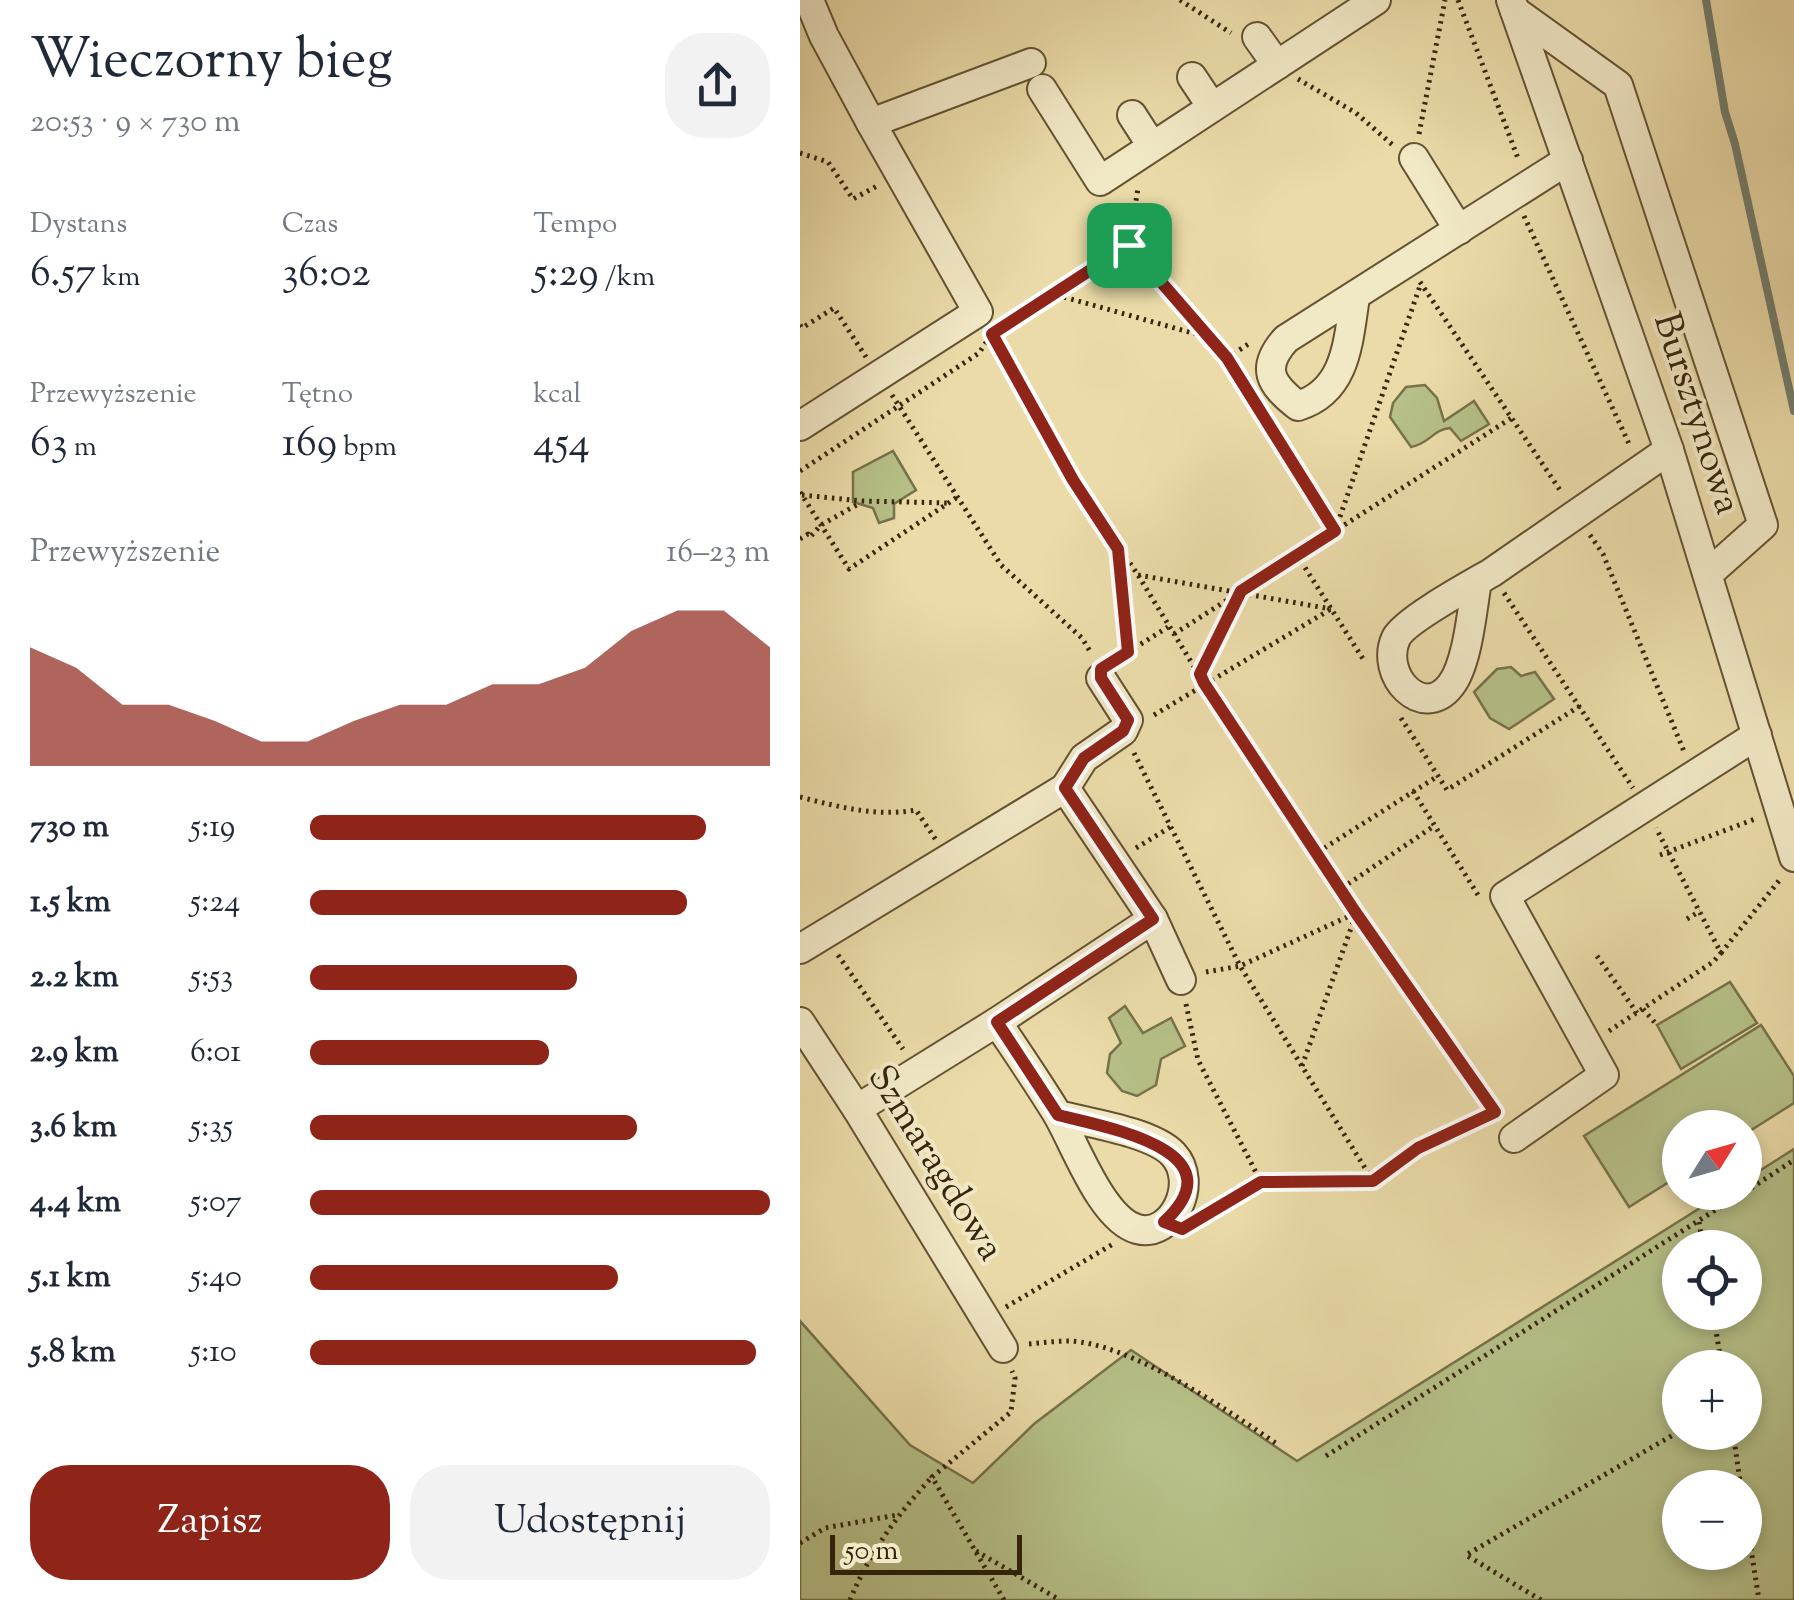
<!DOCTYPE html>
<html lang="pl">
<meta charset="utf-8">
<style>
:root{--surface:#fff;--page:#f2f2f3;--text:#1f2937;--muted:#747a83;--accent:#8f2418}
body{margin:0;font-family:"Sorts Mill Goudy",serif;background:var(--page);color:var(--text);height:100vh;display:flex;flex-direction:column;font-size:38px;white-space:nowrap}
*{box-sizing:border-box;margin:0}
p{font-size:32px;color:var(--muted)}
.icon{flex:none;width:55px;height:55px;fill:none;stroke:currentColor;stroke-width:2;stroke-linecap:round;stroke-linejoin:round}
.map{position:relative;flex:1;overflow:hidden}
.sheet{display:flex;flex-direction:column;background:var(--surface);width:800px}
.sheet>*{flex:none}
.needle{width:65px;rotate:53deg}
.tools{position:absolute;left:862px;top:1110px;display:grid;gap:20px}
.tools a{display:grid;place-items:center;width:100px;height:100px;border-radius:50%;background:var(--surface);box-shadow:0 5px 15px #0003;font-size:50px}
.scale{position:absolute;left:30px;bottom:25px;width:192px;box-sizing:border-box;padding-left:10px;border:5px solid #37240c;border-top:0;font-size:28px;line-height:35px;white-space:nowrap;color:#37240c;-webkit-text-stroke:8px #f1e8c6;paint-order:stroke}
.pin{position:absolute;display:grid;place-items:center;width:85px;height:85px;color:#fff;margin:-42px;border-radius:20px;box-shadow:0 5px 15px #0006}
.round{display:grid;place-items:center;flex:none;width:105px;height:105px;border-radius:40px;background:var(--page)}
.summary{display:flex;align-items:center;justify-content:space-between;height:170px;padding:0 30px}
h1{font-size:55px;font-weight:600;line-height:75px}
.stats{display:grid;grid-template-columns:repeat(3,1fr);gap:15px;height:170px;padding:10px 30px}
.stats div{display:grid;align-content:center}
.stats b{font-size:42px;font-weight:600}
.stats small{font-size:28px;font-weight:400}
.stats p{font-size:28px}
.chart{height:280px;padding:20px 30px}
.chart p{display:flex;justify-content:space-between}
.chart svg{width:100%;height:180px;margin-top:10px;fill:var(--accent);opacity:.7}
.button{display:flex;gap:20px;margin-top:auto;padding:20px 30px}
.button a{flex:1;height:115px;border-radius:40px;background:var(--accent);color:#fff;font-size:40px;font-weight:600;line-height:115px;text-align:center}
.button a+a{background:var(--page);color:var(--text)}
ul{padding:0 30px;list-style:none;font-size:32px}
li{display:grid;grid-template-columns:160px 120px 1fr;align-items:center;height:75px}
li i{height:25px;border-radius:12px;background:var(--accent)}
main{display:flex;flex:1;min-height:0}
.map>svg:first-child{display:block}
.green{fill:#b6c088;stroke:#76724a;stroke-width:2.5;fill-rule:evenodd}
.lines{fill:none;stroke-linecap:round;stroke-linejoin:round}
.stream{stroke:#727d6e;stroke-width:8}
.minor-casing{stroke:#645233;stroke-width:32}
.path{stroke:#37240c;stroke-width:5;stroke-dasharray:2.5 5;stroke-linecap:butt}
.minor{stroke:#f1e8c6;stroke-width:28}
.route-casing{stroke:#fff;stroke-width:20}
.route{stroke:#8f2418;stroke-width:12}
.labels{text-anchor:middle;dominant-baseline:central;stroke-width:8;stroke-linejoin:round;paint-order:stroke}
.street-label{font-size:38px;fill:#37240c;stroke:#f1e8c6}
</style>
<main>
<section class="sheet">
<div class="summary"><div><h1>Wieczorny bieg</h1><p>20:53 · 9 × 730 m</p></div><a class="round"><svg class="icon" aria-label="share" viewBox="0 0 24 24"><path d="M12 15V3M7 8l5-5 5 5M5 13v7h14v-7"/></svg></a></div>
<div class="stats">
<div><p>Dystans</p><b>6.57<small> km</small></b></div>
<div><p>Czas</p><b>36:02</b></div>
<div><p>Tempo</p><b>5:29<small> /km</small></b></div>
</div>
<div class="stats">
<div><p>Przewyższenie</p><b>63<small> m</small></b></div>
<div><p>Tętno</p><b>169<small> bpm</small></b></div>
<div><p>kcal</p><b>454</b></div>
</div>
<div class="chart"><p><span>Przewyższenie</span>16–23 m</p>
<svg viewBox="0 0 160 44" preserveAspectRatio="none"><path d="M0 44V15L10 20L20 29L30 29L40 33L50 38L60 38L70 33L80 29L90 29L100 24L110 24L120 20L130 11L140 6L150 6L160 15V44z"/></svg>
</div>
<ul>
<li><b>730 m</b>5:19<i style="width:86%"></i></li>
<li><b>1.5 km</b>5:24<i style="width:82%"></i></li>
<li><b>2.2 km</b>5:53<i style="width:58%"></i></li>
<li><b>2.9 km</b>6:01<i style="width:52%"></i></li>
<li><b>3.6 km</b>5:35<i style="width:71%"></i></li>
<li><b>4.4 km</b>5:07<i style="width:100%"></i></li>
<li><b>5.1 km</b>5:40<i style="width:67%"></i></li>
<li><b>5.8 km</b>5:10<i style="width:97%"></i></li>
</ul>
<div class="button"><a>Zapisz</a><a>Udostępnij</a></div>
</section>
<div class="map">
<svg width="994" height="1600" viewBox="0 0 994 1600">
<rect width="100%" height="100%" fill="#eadba8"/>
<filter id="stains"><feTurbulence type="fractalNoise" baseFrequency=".002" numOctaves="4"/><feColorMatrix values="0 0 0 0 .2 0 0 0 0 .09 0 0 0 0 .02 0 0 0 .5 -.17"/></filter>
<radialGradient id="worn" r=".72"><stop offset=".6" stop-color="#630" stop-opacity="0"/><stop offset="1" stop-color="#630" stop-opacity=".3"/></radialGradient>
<g class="green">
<path d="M625,385l12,13 7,23 30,-20 15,23 -28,17 -11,-13c-16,1 -21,16 -39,19l-21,-30 3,-14 13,-16z"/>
<path d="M93,451l23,39 -22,14v14l-15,5 -6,-15 -20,-6v-30z"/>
<path d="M711,667l10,9 14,-4 19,27 -45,30 -19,-11 -16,-26 23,-23z"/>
<path d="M930,982l27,41 -76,46 -24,-44z"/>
<path d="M325,1006l18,27 28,-15 14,28 -24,13 -5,26 -19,11 -15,-5 -15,-18 3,-19 11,-11 -12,-25z"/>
<path d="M961,1025l33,51v27l-49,31v-6h-65v47l-51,32 -45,-71z"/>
<path d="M994,1149v451h-994v-279l110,124 63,38 61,-59 97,-74 166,111 427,-268 21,-1v-12zM880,1248h65v64h-65zM880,1368h65v64h-65zM880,1488h65v64h-65z"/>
</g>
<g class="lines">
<path class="stream" d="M906,0l19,112 10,32 59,267"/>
<defs>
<g id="minor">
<path d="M711,0l158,450 125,407"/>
<path d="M715,11l103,74 145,440 -55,49"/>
<path d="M457,37l20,28"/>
<path d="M392,77l20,30"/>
<path d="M242,89l58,92 276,-181"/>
<path d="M332,115l20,31"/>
<path d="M71,123l160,-60"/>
<path d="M614,158l45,72"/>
<path d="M555,297c-7,44 -8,94 -57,109 -28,-22 -38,-38 -12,-67l282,-179"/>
<path d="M0,426l178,-114 -107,-189 -47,-87 -15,-36"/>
<path d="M677,581c-5,28 -9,82 -26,104 -28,37 -72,-10 -55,-47 8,-17 76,-54 95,-65l178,-123"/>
<path d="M265,788l19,-30 39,-27 5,-11 -27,-42"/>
<path d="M353,919l28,61"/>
<path d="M0,949l265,-161 88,131 -156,103"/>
<path d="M0,1022l57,87 146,239"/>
<path d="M57,1109l140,-87c20,30 40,59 59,90 18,29 45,107 81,117 35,10 63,-46 36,-75 -21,-22 -84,-31 -115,-39"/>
<path d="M714,1138l90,-63 -99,-179 252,-161"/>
</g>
</defs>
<use href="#minor" class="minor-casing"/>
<g class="path">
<path d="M380,0l51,33"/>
<path d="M658,0l61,161"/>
<path d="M498,79l58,34 39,34"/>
<path d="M619,134l26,-134"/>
<path d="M0,153l28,9 25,37 24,-13"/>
<path d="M724,216l106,230"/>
<path d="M329,245l9,-57"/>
<path d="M620,282l142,211"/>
<path d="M253,294l76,-49 35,43 49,51"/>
<path d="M0,325l2,3 32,-20 32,49"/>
<path d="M200,329l53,-35 161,45 32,49"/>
<path d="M191,332l82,148 65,95 66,108 152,230 139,198"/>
<path d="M427,358l23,-15"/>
<path d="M92,395l109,170 81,73 9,15"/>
<path d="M457,406l78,125"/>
<path d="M0,471l179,-118 12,-18"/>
<path d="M0,492l49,77 110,-73"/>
<path d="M2,495l61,6 86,2"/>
<path d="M535,531l85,-245"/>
<path d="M790,535l13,19 82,200"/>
<path d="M0,539l8,-5 2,3 11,-12 39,-22"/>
<path d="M497,555l68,107"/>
<path d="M338,575l193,34"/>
<path d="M704,593l129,195"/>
<path d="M374,634l339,-217"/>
<path d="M328,652l40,-25"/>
<path d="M316,659l12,-7 -10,-100"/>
<path d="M400,673l41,-82"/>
<path d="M354,715l177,-106"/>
<path d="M601,718l46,72 133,-84"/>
<path d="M334,753l106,213 133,215 45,-33 77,-36"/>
<path d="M613,791l65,104"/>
<path d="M0,797c40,10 75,20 116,13l20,30"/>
<path d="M336,848l36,-22"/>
<path d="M518,852l120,-76"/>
<path d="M860,855l95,-36"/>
<path d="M542,888l92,-62"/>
<path d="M887,919l13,-8"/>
<path d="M921,953l61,-76"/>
<path d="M38,955l65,94"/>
<path d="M797,956l40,57"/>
<path d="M406,972l34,-6 116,-53"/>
<path d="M386,1004l12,56 63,122 112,-1"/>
<path d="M843,1009l14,16"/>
<path d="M809,1031l104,-69 8,-9 -65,-125"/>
<path d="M502,1066l54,-152"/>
<path d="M945,1192l49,-32"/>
<path d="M403,1216l58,-34"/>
<path d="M899,1222l4,26"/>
<path d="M206,1307l107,-63"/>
<path d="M913,1312l9,56"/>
<path d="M229,1344c13,-1 26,-3 39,-3 61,1 159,69 209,103"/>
<path d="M933,1432l8,56"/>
<path d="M526,1456l418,-264"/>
<path d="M945,1511l14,89"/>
<path d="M0,1543l25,-15 72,-13"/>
<path d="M176,1551l84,49"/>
<path d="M50,1600c20,-48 47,-85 82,-123"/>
<path d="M204,1600l-72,-123 79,-65 4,-34 -3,-7"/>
<path d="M741,1600l-75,-45 214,-124"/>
</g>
<use href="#minor" class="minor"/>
</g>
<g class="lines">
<defs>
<path id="route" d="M329,245l98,113 108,173 -94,60 -41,83 4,9 152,230 139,199 -77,36 -45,33 -112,1 -79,47 -18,-7c78,-72 -60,-95 -106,-107l-61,-93 156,-103 -88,-131 19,-30 39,-27 5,-11 -27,-42v-9l27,-17 -10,-103 -45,-69 -81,-146z"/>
</defs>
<use href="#route" class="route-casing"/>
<use href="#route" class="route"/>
</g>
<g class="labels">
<g class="street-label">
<text transform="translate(895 414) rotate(72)">Bursztynowa</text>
<text transform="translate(134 1164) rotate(58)">Szmaragdowa</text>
</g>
</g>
<rect width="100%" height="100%" filter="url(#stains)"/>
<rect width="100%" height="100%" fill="url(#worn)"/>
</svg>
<div class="tools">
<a><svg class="needle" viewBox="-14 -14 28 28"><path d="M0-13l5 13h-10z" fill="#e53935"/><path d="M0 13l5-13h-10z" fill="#747a83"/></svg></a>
<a><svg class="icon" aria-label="locate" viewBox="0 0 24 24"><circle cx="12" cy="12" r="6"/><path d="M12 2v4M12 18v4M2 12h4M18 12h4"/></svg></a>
<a>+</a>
<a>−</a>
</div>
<div class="scale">50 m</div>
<div class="pin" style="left:329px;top:245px;background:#1e9e55"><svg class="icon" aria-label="arrive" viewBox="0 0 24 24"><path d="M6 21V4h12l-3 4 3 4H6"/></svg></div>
</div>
</main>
